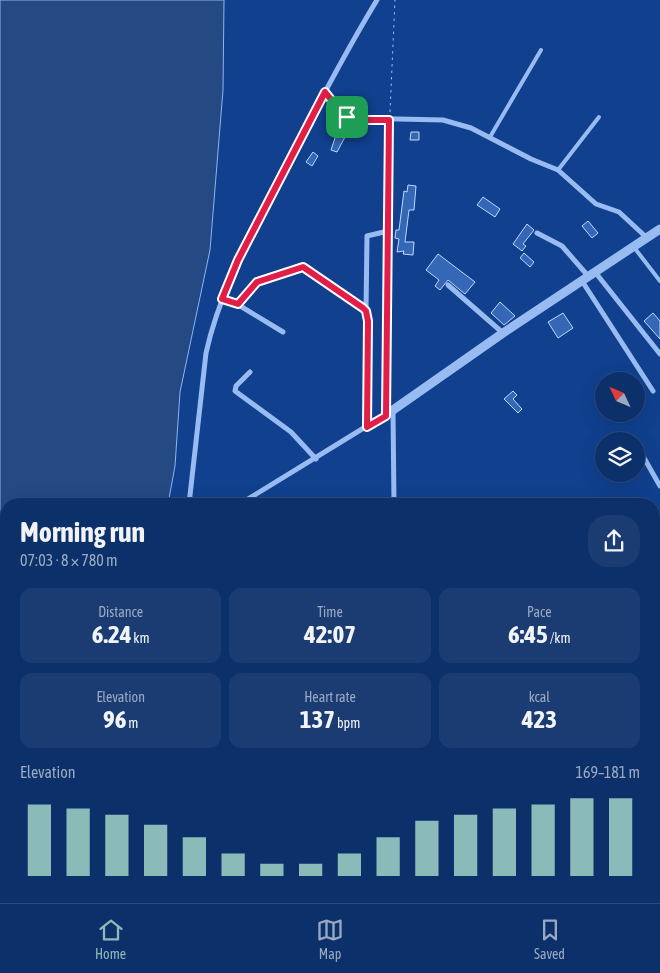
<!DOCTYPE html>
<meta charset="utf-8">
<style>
:root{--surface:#0c306a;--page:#1a3c72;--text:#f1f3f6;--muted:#9aa9c1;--line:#2c4b7e;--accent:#8bbbb9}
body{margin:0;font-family:"Asap Condensed",sans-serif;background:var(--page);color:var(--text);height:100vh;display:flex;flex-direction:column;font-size:19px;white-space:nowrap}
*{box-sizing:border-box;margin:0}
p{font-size:16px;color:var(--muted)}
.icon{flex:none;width:28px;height:28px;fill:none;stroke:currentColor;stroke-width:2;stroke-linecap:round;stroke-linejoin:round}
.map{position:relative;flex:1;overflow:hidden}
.drawer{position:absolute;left:0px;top:498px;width:660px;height:406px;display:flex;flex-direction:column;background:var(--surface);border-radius:20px 20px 0 0;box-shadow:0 5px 20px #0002,0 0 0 1px var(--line)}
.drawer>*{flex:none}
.needle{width:32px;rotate:314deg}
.fabs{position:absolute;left:595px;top:372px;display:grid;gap:10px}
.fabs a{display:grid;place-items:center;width:50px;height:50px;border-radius:50%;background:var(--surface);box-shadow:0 5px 20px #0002,0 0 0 1px var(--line);font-size:25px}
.pin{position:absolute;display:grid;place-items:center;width:42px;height:42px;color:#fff;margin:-21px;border-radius:10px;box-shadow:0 2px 8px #0006}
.round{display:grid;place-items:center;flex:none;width:52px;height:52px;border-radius:20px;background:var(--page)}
.overview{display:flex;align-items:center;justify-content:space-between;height:85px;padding:0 20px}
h1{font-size:28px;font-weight:700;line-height:38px}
.figures{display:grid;grid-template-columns:repeat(3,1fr);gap:8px;height:85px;padding:5px 20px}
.figures div{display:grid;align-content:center;border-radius:12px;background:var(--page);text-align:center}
.figures b{font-size:25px;font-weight:700}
.figures small{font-size:14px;font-weight:400}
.figures p{font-size:14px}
.chart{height:140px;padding:10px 20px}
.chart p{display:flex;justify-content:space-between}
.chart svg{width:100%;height:90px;margin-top:5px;stroke:var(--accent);stroke-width:6}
.tabs{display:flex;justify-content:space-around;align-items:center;height:70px;border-top:1px solid var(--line);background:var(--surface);font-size:14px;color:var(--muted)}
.tabs a{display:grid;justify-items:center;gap:2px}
.tabs .current{color:var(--accent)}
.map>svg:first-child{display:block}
.green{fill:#2259ad}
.water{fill:#254983;stroke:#8ab6f6}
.building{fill:#3467b5;stroke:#c0d8fd}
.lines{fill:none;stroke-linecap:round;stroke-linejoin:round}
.path{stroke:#98bcf2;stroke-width:1;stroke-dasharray:2.5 4;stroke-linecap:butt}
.service{stroke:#98bcf2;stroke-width:4}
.minor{stroke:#98bcf2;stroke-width:5}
.tertiary{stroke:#98bcf2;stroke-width:9}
.route-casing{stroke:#fff;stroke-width:10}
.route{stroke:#e11d48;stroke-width:6}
</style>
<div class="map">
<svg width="660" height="903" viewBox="0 0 660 903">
<rect width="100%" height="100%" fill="#10408e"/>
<path class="green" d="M654,697l6,3v23l-6,-2z"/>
<g class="water">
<path d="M0,0h224l-1,90 -13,160 -30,142 -5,74 -7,38h-162v394h118v5h-124z"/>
<path d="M523,898h12l8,5h-23z"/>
</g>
<g class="building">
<path d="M337,132l8,5 -8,15 -6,-2z"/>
<path d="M411,132h8v8h-9z"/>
<path d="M313,152l5,4 -6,10 -6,-4z"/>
<path d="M408,185l8,1 -2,24h-5l-4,32h9l-1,13 -10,-1 1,-3 -7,1 2,-13 -4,-1 1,-8h3l5,-39 3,1z"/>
<path d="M483,197l17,12 -5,8 -18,-12z"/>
<path d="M588,221l10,12 -6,5 -10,-12z"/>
<path d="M527,224l7,6 -11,14 3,2 -4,5 -9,-7z"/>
<path d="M524,253l10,9 -4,5 -10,-9z"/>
<path d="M438,254l37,28 -10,12 -17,-14 -8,10 -5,-4 4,-6 -13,-10z"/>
<path d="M500,302l15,14 -11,9 -13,-12z"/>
<path d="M563,313l10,15 -15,10 -10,-16z"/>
<path d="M653,313l7,8v18l-16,-18z"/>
<path d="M513,391l4,4 -4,4 9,10 -4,4 -14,-14z"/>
</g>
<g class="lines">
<g class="path">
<path d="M390,112l5,-112"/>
<path d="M388,224l1,-98"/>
<path d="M386,404l2,-166"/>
</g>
<g class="service">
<path d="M490,137l51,-87"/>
<path d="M558,170l41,-53"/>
<path d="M633,246l27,35"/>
</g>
<g class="minor">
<path d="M325,92l16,21 12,5 90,2 28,8 60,31 27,11 38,34 23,8 27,25"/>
<path d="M537,233l25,13 27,31"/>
<path d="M595,272l65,82"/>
<path d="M582,281l71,110"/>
<path d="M448,285l55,48"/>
<path d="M222,299l15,5 46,28"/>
<path d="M237,304l20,-22 46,-15 63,44 2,38 -1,78"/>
<path d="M366,311l1,-75 21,-5"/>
<path d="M250,372l-14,14 -1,5 56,41 25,27"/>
<path d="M393,410l1,94"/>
<path d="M639,449l21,37"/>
<path d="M189,504l17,-151c13,-59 42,-112 69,-165 32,-63 65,-127 102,-188"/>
<path d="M240,504l153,-94"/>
<path d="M207,898l1,5"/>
<path d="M292,898l5,5"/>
<path d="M389,898v5"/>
</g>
<path class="tertiary" d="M393,410l110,-77 157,-104"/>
</g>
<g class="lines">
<defs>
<path id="route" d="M325,92c23,30 28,28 64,28l-3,296 -19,11 1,-106 -2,-10 -3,-3 -60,-41 -46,15 -19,22 -16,-5 16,-39z"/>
</defs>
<use href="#route" class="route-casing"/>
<use href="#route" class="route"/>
</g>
</svg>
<div class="fabs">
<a><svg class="needle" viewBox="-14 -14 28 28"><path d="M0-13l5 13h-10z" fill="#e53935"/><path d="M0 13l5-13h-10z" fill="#9aa9c1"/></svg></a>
<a><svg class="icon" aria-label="layers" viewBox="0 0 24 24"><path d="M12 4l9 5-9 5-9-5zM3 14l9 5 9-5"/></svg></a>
</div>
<div class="pin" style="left:347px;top:117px;background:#1e9e55"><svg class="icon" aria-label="arrive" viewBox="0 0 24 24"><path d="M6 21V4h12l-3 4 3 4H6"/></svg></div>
<section class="drawer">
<div class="overview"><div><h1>Morning run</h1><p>07:03 · 8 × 780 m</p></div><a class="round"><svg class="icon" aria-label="share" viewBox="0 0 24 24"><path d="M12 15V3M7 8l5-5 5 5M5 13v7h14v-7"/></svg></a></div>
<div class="figures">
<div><p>Distance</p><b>6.24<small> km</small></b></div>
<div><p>Time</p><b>42:07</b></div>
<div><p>Pace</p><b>6:45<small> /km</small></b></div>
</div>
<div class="figures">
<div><p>Elevation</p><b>96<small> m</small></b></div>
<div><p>Heart rate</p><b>137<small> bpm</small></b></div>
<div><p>kcal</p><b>423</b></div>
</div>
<div class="chart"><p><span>Elevation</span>169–181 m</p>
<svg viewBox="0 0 160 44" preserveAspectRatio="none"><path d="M5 44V9M15 44V11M25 44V14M35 44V19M45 44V25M55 44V33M65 44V38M75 44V38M85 44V33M95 44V25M105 44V17M115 44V14M125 44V11M135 44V9M145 44V6M155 44V6"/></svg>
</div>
</section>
</div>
<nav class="tabs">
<a class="current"><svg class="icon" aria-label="home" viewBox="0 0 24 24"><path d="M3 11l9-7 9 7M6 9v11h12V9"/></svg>Home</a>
<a><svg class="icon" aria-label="map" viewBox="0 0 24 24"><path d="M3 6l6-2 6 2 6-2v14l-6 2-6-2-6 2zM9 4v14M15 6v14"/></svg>Map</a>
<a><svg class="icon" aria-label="saved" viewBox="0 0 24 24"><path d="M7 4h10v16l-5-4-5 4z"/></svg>Saved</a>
</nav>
